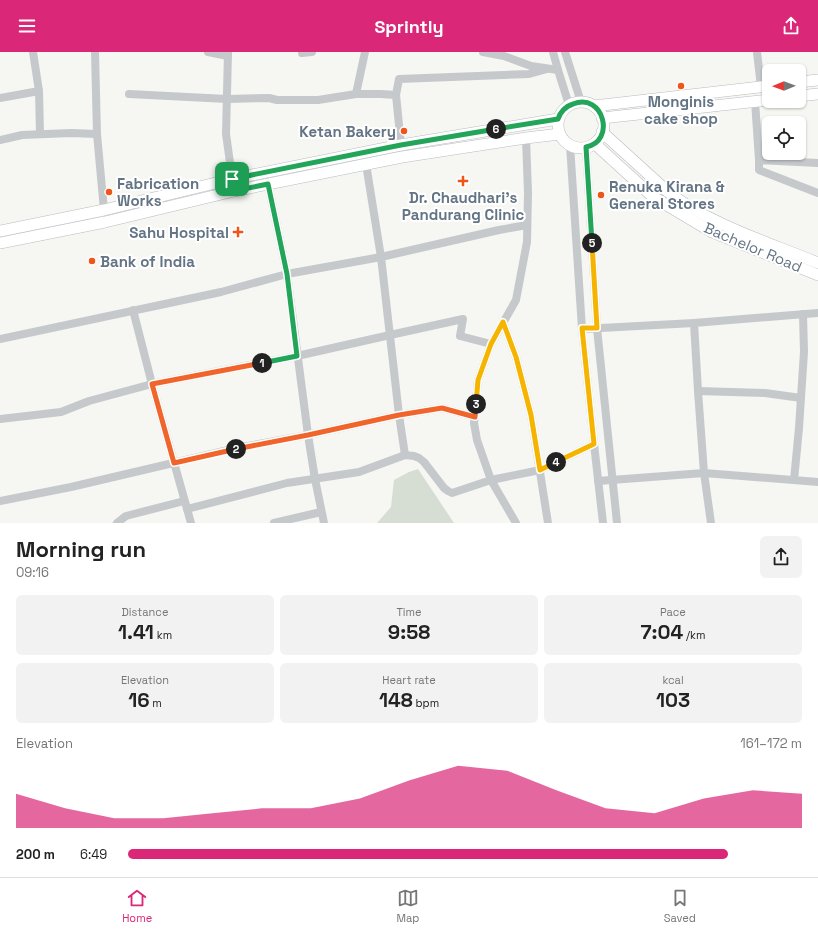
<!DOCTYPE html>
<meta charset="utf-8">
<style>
:root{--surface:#fff;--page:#f2f2f2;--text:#222;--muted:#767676;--line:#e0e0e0;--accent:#db2777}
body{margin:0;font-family:"Space Grotesk",sans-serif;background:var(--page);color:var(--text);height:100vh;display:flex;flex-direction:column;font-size:15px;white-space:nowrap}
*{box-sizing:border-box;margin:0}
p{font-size:13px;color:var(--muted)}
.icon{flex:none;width:22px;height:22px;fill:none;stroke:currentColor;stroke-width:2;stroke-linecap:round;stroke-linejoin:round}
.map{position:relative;height:471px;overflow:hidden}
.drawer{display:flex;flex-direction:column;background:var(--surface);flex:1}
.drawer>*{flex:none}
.needle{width:26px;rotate:269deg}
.fabs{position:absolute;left:762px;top:12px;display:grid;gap:8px}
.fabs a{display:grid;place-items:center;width:44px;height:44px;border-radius:6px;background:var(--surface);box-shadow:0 1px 3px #0004;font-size:20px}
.pin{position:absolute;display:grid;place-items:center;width:34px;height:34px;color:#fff;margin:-17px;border-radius:8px;box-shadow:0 2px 6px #0006}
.km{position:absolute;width:20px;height:20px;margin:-10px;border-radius:50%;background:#222;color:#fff;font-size:11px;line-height:20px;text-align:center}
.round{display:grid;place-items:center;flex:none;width:42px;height:42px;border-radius:6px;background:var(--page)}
.head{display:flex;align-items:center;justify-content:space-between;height:68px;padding:0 16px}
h1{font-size:22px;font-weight:600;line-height:30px}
.stats{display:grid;grid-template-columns:repeat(3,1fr);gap:6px;height:68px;padding:4px 16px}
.stats div{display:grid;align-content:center;border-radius:6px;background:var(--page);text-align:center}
.stats b{font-size:20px;font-weight:600}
.stats small{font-size:11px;font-weight:400}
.stats p{font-size:11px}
.chart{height:112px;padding:8px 16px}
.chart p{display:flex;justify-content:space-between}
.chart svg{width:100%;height:72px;margin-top:4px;fill:var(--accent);opacity:.7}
ul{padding:0 16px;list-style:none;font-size:13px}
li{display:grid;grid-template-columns:64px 48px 1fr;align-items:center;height:30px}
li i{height:10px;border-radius:5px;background:var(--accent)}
header{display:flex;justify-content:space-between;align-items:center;height:52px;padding:0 16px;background:var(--accent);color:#fff;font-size:18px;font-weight:600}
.tab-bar{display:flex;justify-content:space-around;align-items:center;height:56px;border-top:1px solid var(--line);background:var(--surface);font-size:11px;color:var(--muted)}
.tab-bar a{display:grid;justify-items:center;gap:2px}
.tab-bar .on{color:var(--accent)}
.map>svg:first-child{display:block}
.green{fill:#d6ded3}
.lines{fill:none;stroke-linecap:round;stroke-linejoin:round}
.major-casing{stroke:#b8bcc0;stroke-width:12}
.minor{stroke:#c5c9cc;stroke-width:8}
.major{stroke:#fff;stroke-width:11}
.split-1-casing{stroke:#fff;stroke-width:8}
.split-2-casing{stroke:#fff;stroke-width:8}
.split-3-casing{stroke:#fff;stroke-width:8}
.split-4-casing{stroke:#fff;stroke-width:8}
.split-5-casing{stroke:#fff;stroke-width:8}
.split-6-casing{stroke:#fff;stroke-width:8}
.split-7-casing{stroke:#fff;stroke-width:8}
.split-1{stroke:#22a559;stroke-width:5}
.split-2{stroke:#f0652b;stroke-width:5}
.split-3{stroke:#f0652b;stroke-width:5}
.split-4{stroke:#f5b400;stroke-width:5}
.split-5{stroke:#f5b400;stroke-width:5}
.split-6{stroke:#22a559;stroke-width:5}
.split-7{stroke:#22a559;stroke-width:5}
.poi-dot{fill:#ef5518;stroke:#fff;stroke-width:1.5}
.labels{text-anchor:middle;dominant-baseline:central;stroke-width:4;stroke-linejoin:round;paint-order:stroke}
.poi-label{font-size:15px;font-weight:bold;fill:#637485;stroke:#fff;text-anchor:start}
.street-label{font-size:15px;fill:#637485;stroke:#fff}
</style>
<header><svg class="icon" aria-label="menu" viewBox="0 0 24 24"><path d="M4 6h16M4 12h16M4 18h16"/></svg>Sprintly<svg class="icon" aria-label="share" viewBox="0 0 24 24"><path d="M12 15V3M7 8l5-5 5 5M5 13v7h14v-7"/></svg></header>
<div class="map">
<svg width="818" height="471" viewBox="0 0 818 471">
<rect width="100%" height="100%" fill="#f6f6f2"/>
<path class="green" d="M418,417l36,54h-77l14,-16 3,-27 15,-8z"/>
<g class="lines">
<defs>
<g id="major">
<path d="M799,30l19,-2"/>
<path d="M799,44l19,-2"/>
<circle cx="581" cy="73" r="23"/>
<path d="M594,54l175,-20"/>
<path d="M602,66l167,-18"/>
<path d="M602,80l66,60c43,33 99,50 150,71"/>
<path d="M595,92l56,51 9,6 52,31 106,43"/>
<path d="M0,179l104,-21 128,-31 169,-34 157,-26"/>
<path d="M0,191l105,-21 129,-31 168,-34 124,-19 34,-4"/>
</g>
</defs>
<use href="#major" class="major-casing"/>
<g class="minor">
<path d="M95,0l2,82 7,76"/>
<path d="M208,0l20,4"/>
<path d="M228,0l-2,82 8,57"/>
<path d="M483,0l21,4 27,10 27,4"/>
<path d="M553,0l5,18 11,35"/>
<path d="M565,0l16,50"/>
<path d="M757,0l4,35"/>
<path d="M302,1l10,-1"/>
<path d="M39,39l1,43"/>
<path d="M129,42l98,5 42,-1 8,2h41l38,-6h25l15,1"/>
<path d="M356,42l9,-42"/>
<path d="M0,46l39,-7 -6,-39"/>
<path d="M755,49l4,59"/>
<path d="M0,88l22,-5 49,-2 26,1"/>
<path d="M401,93l-5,-50 3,-16 130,-5 18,-5"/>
<path d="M570,93l12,184 12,115 9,79"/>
<path d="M586,95l11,181 20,195"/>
<path d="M818,111l-59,-3v10l59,23"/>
<path d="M366,112l15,93 18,158 6,40"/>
<path d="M268,132l19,90 21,161 7,44 9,44"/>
<path d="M133,258l19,74 39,139"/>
<path d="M503,270l13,35 15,58 17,108"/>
<path d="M694,271l4,68 6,82 7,50"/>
<path d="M582,277l112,-6 124,-10"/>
<path d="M0,287l221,-47 66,-18 94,-17 118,-27 28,-5"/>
<path d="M698,339l67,2 36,5"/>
<path d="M0,367l61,-7 28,-11 63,-17 145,-28 93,-21 73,-16 -3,17 31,8"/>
<path d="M794,428l5,-52 5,-76 -1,-38"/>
<path d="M598,429l106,-8 114,9"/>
<path d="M0,449l71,-14 166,-39 71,-13 91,-20 43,-7 33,9"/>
<path d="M187,457l100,-26 72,-11 46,-17 9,1 5,2 5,4 20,26 4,3 4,2 39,-13 49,-10 54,-26"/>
<path d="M117,471l9,-7 58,-15"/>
<path d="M274,471l47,-11"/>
<path d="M516,471l-25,-43 -14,-40 -3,-17 4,-43 13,-36 25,-44 11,-58 1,-49 -2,-55"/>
</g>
<use href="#major" class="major"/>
</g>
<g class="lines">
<defs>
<path id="split-1" d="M232,127l2,12 34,-7 19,90 10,82 -35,7"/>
<path id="split-2" d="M236,397l-62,14 -22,-79 110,-21"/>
<path id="split-3" d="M236,397l72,-14 91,-20 43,-7 33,9 1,-13"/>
<path id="split-4" d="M476,352l2,-24 13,-36 12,-22 13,35 15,58 9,55 16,-8"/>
<path id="split-5" d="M556,410l38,-18 -12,-116h15l-5,-85"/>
<path id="split-6" d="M496,77l62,-10c2,-7 8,-13 15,-15 31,-12 43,38 13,43l6,96"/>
<path id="split-7" d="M232,127l169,-34 95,-16"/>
</defs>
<use href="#split-1" class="split-1-casing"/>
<use href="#split-2" class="split-2-casing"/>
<use href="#split-3" class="split-3-casing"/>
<use href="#split-4" class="split-4-casing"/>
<use href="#split-5" class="split-5-casing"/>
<use href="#split-6" class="split-6-casing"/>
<use href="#split-7" class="split-7-casing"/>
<use href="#split-1" class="split-1"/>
<use href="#split-2" class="split-2"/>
<use href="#split-3" class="split-3"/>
<use href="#split-4" class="split-4"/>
<use href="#split-5" class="split-5"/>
<use href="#split-6" class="split-6"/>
<use href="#split-7" class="split-7"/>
</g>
<g class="poi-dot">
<circle cx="681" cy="34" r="4"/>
<circle cx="404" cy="79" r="4"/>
<path d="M461 123h4v4h4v4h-4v4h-4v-4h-4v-4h4z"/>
<circle cx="109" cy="140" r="4"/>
<circle cx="601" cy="143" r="4"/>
<path d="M236 174h4v4h4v4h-4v4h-4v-4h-4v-4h4z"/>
<circle cx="92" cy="209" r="4"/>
</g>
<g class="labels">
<g class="poi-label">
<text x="681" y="49" text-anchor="middle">Monginis<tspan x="681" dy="17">cake shop</tspan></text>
<text x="396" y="79" text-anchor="end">Ketan Bakery</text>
<text x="117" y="131">Fabrication<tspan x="117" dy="17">Works</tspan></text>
<text x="609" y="134">Renuka Kirana &amp;<tspan x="609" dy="17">General Stores</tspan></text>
<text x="463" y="145" text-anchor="middle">Dr. Chaudhari's<tspan x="463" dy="17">Pandurang Clinic</tspan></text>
<text x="229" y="180" text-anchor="end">Sahu Hospital</text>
<text x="100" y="209">Bank of India</text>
</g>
<g class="street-label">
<text transform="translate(753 195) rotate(23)">Bachelor Road</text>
</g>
</g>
</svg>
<div class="fabs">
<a><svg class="needle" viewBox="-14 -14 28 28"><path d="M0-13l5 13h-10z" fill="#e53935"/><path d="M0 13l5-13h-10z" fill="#767676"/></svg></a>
<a><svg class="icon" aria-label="locate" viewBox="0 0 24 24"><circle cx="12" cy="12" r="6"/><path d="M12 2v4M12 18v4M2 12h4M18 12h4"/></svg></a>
</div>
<div class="pin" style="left:232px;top:127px;background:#1e9e55"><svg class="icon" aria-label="arrive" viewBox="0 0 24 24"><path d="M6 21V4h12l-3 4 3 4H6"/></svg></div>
<b class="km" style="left:262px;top:311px">1</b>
<b class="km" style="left:236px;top:397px">2</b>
<b class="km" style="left:476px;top:352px">3</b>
<b class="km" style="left:556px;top:410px">4</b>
<b class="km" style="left:592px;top:191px">5</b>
<b class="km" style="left:496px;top:77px">6</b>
</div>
<section class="drawer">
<div class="head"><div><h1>Morning run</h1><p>09:16</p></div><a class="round"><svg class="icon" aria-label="share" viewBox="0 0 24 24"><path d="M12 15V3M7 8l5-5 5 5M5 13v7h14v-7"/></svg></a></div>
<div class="stats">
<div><p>Distance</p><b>1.41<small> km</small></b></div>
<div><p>Time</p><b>9:58</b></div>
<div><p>Pace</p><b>7:04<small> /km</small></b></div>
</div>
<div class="stats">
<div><p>Elevation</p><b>16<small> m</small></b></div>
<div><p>Heart rate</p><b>148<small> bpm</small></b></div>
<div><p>kcal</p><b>103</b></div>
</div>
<div class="chart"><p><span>Elevation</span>161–172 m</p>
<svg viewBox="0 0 160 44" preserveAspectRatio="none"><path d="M0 44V23L10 32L20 38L30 38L40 35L50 32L60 32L70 26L80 15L90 6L100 9L110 21L120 32L130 35L140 26L150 21L160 23V44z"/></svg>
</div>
<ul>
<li><b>200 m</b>6:49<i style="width:89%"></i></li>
</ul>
</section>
<nav class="tab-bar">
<a class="on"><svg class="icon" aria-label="home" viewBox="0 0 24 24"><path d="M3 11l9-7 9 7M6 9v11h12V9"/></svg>Home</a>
<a><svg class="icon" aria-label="map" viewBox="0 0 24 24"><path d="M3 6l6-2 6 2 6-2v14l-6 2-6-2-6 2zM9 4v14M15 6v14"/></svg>Map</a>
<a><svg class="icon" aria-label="saved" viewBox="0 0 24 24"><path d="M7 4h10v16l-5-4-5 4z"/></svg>Saved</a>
</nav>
